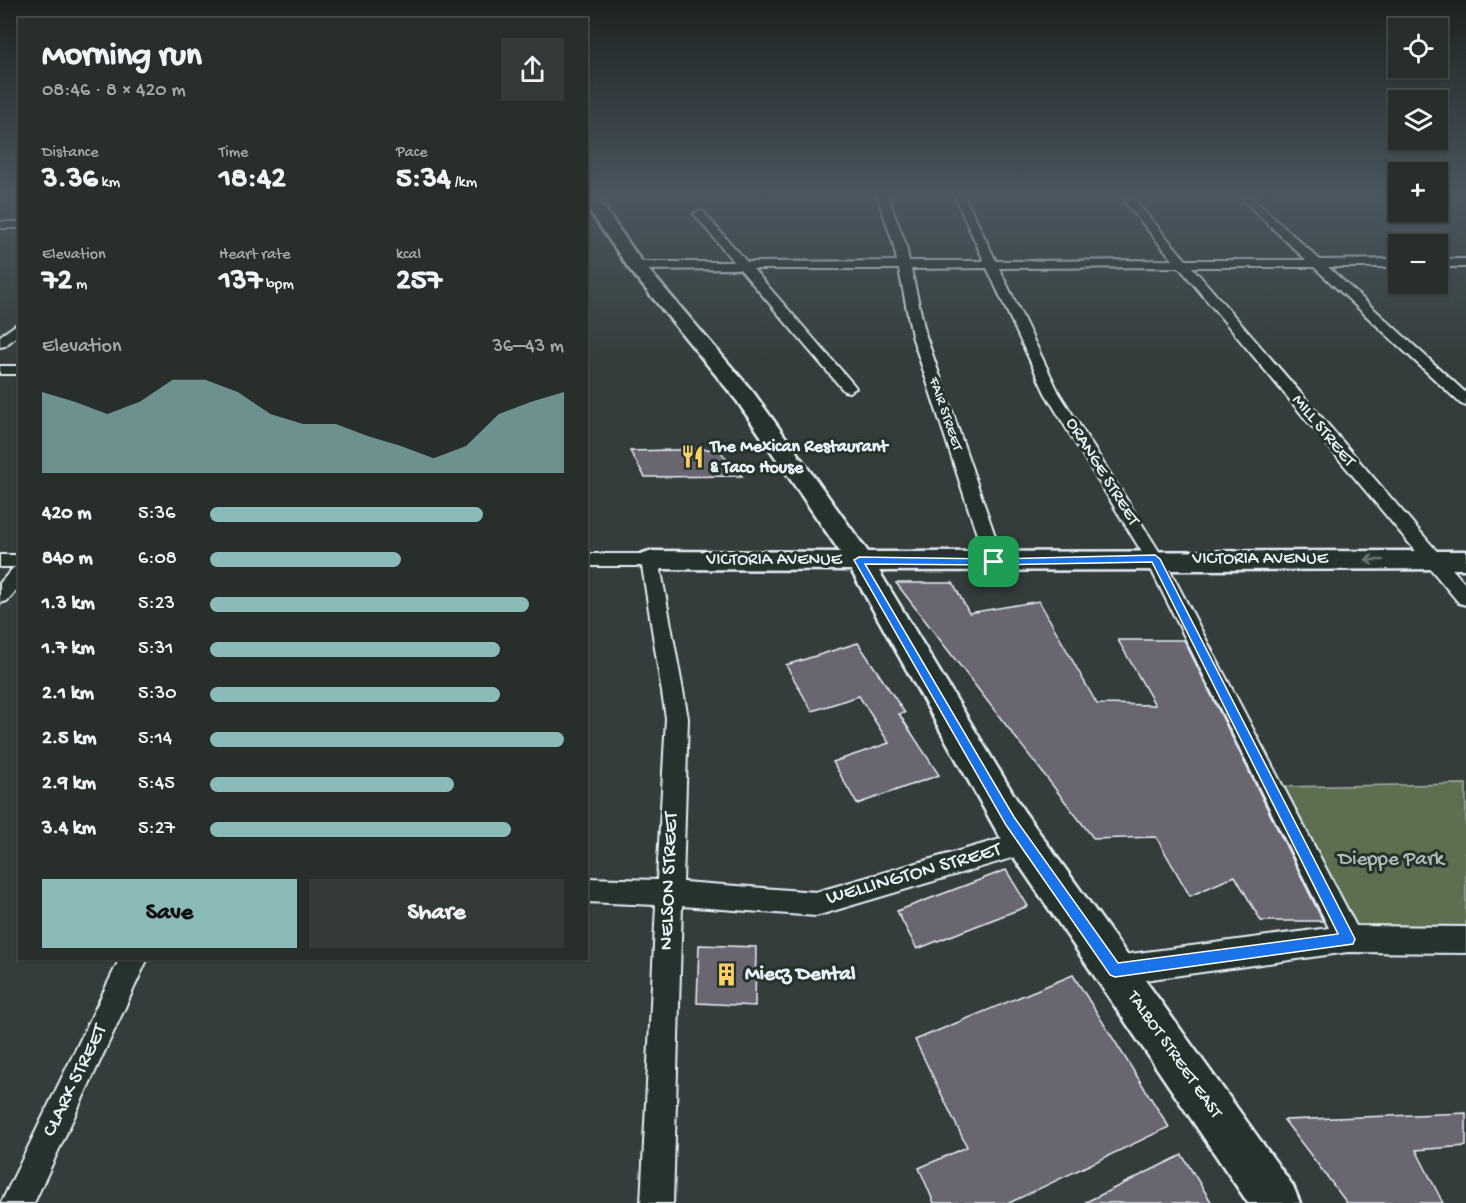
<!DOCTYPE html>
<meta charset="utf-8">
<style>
:root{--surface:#272e2c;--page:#333a38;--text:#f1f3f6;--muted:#a4a8a9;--line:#434a48;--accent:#8bbbb9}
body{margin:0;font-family:"Gochi Hand",sans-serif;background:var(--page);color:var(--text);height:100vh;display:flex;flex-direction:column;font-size:22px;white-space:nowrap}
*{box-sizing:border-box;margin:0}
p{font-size:20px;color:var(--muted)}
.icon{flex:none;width:33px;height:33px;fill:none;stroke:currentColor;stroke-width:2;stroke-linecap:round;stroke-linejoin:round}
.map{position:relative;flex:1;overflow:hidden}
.sheet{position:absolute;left:18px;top:18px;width:570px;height:942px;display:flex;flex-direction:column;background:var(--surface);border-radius:0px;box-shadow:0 2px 4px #0004,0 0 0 2px var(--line)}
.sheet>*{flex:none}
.fabs{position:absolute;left:1388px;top:18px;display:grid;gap:12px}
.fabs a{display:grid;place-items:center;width:60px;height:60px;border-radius:0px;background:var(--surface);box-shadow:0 2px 4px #0004,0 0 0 2px var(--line);font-size:30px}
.pin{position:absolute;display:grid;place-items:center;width:51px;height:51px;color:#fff;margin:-26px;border-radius:12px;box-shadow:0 3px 9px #0006}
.round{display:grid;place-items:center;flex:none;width:63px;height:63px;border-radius:0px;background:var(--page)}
.headline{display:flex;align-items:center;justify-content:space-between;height:102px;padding:0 24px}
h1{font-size:33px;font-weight:800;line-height:45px}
.metrics{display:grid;grid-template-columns:repeat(3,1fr);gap:9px;height:102px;padding:6px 24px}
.metrics div{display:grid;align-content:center}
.metrics b{font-size:30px;font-weight:800}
.metrics small{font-size:16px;font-weight:400}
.metrics p{font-size:16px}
.chart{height:168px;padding:12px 24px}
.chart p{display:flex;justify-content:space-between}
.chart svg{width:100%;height:108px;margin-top:6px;fill:var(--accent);opacity:.7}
.cta{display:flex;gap:12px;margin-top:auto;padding:12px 24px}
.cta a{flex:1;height:69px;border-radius:0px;background:var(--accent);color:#111;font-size:24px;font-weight:800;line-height:69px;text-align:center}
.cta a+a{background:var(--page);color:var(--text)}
ul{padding:0 24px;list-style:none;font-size:20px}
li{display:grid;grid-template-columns:96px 72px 1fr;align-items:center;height:45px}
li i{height:15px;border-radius:8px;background:var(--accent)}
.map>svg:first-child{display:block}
.green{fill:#5d6e51;stroke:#a2b0a4;stroke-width:1.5}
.building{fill:#6b6671;stroke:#e8f1f8;stroke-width:1.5}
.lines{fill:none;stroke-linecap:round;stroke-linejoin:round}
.street-casing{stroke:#e8f1f8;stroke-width:4}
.secondary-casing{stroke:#e8f1f8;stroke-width:5}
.street{fill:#26332d;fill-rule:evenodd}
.secondary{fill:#26332d;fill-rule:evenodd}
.oneway{stroke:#6a7674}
.route{fill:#1a73e8;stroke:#fff;stroke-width:1.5;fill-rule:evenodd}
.labels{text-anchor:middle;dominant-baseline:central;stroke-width:6;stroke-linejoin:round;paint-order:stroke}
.far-street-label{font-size:15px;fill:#e8f1f8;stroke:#26332d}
.street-label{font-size:18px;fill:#e8f1f8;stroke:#26332d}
.poi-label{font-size:18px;font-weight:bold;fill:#e8f1f8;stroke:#26332d;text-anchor:start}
.near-park-label{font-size:21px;fill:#b0bdb5;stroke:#26332d}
.near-street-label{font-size:21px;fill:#e8f1f8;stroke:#26332d}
.near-poi-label{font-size:21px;font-weight:bold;fill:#e8f1f8;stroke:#26332d;text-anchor:start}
</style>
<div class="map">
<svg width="1466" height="1203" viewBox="0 0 1466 1203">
<rect width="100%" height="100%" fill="#343d3b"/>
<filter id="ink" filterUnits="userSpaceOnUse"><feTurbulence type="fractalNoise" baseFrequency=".0167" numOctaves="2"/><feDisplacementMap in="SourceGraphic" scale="12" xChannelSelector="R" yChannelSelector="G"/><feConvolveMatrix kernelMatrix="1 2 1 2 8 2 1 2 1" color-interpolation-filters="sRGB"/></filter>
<g filter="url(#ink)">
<path class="green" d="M1466,784v156l-118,-1 -77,-152z"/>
<g class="building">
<path d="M718,449l24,27 -97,1 -15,-26z"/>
<path d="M896,583h57l16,30 70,-12 58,103 58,1 -37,-65h66l139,281h-62l-26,-45 -45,20 -34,-59 -62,2z"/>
<path d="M858,643l47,70 -6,1 40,61 -82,29 -24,-42 56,-19 -30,-47 -47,15 -26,-46z"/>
<path d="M1006,870l22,36 -111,43 -20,-38z"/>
<path d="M699,945l57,2 -1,59 -58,-3z"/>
<path d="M1073,975l96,152 -160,76h-75l-15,-35 48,-21 -52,-107z"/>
<path d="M1466,1113v33l-50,4 27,53h-96l-63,-83z"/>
<path d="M1182,1155l30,48h-128z"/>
</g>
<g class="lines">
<defs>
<g id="street">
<path d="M877,195h10l18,47 4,19h75l-30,-66h10l32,66 177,-1 -54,-65h11l56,65h120l-68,-65h11l71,65 78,-1v8h-70l138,126v13l-5,-2 -147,-137h-122l274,318v20l-7,-2 -280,-336 -180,1 60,125 105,166 192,367 110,1v26l-118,-1 -233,32 -10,-4 -4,-10 4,-10 10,-4 214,-28 -183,-369 -101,-166 -58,-125 -76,1 15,67 78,226 -2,4 -7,2 -7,-2 -2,-4 -74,-226 -13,-67h-146l101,116 2,3 -7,4 -5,-1 -104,-122 -104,1 -6,-4 6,-4h98l-40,-48 5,-3 4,1 44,50 150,-1 -4,-19z"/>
<rect x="0" y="222" width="20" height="6"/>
<rect x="1437" y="259" width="29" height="8"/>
<path d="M20,322v11l-15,13 -5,1v-11z"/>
<rect x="0" y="366" width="20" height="8"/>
<path d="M586,554h64l7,2 2,4 29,158 -5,164 133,10 209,-60 9,3 3,8 -3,8 -9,3 -209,62 -134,-10 -9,297h-32l15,-298 -70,-3v-24l71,2 9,-162 -24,-152h-56z"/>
<path d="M0,555h20v31l-13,15 -7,2v-20l13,-15 4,-1h-17z"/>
<path d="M120,958h28l-114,245h-33z"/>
</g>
<path id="secondary" d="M586,195h9l47,67 111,130 115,160 598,-1v18l-587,2 144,239 270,376 7,17h-52l-251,-371 -146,-262 -201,-1 -10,-3 -4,-6 4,-6 10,-3 190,1 -103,-151 -107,-131 -44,-64z"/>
</defs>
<use href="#street" class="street-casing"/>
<use href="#secondary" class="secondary-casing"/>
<use href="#street" class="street"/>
<use href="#secondary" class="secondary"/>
</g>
<defs><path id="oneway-shaft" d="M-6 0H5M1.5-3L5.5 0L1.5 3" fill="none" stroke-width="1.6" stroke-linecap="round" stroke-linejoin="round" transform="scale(1.5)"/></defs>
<use class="oneway" href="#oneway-shaft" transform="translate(1374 560) rotate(-180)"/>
</g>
<linearGradient id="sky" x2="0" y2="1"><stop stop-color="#1d2220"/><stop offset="0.54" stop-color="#4a5760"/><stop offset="1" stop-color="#4a5760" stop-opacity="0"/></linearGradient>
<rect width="1466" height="363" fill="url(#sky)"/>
<path class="route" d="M1155,555l5,4 193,376 2,4 -2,5 -238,33 -5,-2 -104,-150 -152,-265 5,-3 135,2zM1152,562l186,372 -220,29 -104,-146 -149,-253 129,1z"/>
<defs>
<symbol id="restaurant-bare" viewBox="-9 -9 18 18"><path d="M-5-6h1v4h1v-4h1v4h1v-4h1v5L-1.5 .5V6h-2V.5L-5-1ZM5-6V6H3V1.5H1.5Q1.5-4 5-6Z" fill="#ffd166" stroke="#26332d" stroke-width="2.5" paint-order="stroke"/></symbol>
<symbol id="building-bare" viewBox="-9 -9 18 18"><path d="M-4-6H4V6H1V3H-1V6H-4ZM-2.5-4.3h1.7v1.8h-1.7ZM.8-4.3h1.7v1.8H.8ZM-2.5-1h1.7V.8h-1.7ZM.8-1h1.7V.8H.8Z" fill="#ffd166" stroke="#26332d" stroke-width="2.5" paint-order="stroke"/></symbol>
</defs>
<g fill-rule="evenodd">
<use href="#restaurant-bare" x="676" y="440" width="33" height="33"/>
<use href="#building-bare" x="710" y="958" width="33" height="33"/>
</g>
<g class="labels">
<g class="far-street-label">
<text transform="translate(945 414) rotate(71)">FAIR STREET</text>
</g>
<g class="street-label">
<text transform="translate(1323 431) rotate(50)">MILL STREET</text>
<text transform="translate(1102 472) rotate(58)">ORANGE STREET</text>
<text x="1260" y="559">VICTORIA AVENUE</text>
<text x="774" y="560">VICTORIA AVENUE</text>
<text transform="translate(1174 1055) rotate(55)">TALBOT STREET EAST</text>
</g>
<g class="poi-label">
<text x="710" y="447">The Mexican Restaurant<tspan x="710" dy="21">&amp; Taco House</tspan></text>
</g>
<g class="near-park-label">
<text x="1391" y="860">Dieppe Park</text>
</g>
<g class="near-street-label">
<text transform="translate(914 875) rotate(-16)">WELLINGTON STREET</text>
<text transform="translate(670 881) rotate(-88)">NELSON STREET</text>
<text transform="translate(76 1081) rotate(-64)">CLARK STREET</text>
</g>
<g class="near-poi-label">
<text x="745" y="975">Miecz Dental</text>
</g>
</g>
</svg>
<div class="fabs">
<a><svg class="icon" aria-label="locate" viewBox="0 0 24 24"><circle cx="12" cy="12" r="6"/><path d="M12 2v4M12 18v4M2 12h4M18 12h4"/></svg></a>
<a><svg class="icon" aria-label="layers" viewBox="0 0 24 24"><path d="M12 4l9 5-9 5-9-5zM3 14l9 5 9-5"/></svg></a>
<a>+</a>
<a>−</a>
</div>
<div class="pin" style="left:994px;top:562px;background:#1e9e55"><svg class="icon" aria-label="arrive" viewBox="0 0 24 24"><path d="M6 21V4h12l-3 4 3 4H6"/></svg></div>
<section class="sheet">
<div class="headline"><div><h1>Morning run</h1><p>08:46 · 8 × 420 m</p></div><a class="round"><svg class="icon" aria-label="share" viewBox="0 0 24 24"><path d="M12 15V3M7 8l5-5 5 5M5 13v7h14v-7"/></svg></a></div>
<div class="metrics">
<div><p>Distance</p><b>3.36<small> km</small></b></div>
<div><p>Time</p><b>18:42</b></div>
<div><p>Pace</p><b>5:34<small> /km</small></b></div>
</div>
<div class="metrics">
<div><p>Elevation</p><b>72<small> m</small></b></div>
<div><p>Heart rate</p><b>137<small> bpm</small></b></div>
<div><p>kcal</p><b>257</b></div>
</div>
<div class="chart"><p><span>Elevation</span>36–43 m</p>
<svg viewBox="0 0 160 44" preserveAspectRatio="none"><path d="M0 44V11L10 15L20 20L30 15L40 6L50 6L60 11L70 20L80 24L90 24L100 29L110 33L120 38L130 33L140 20L150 15L160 11V44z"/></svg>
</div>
<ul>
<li><b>420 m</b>5:36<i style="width:77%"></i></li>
<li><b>840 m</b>6:08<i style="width:54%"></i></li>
<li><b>1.3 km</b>5:23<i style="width:90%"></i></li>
<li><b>1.7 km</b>5:31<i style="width:82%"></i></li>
<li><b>2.1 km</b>5:30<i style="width:82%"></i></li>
<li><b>2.5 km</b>5:14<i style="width:100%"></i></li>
<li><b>2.9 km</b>5:45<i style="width:69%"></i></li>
<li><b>3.4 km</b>5:27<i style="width:85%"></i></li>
</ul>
<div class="cta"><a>Save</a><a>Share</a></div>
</section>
</div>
